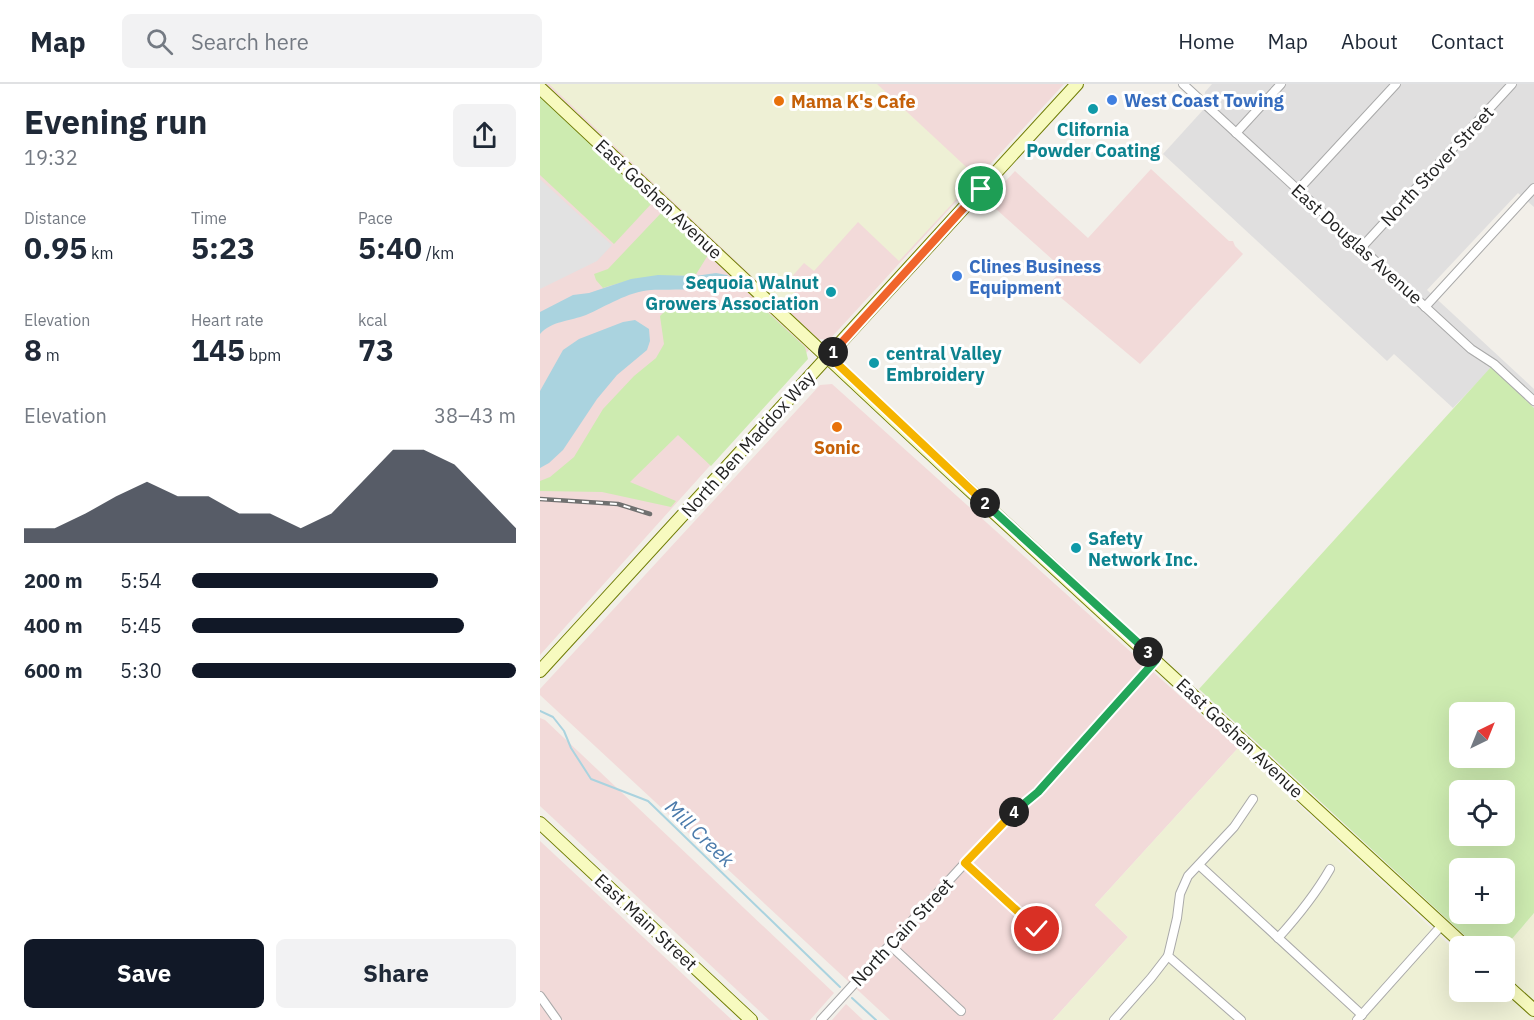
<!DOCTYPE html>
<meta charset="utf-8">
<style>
:root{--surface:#fff;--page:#f2f2f3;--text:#1f2937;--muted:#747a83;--line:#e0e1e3;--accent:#111827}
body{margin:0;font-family:"IBM Plex Sans",sans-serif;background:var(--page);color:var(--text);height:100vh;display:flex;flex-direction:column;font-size:22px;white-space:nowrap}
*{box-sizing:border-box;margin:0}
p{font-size:20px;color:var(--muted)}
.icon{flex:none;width:33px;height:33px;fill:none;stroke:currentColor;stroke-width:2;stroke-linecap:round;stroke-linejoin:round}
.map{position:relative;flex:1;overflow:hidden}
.side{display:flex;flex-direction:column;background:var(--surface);width:540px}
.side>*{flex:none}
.needle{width:39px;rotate:43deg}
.tools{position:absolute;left:909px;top:618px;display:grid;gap:12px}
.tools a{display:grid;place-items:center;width:66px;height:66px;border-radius:9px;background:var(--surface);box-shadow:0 6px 24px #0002;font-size:30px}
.pin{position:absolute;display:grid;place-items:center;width:51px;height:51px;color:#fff;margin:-26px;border:3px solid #fff;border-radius:50%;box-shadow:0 2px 6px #0007}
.km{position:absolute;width:30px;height:30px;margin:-15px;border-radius:50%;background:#222;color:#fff;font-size:16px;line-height:30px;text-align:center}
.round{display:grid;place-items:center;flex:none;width:63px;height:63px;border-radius:9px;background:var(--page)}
.summary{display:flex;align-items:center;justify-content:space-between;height:102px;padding:0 24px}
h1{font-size:33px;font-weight:700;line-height:45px}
.figures{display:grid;grid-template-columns:repeat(3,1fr);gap:9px;height:102px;padding:6px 24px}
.figures div{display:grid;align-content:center}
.figures b{font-size:30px;font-weight:700}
.figures small{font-size:16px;font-weight:400}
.figures p{font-size:16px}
.chart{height:168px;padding:12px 24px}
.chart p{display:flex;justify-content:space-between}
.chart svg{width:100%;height:108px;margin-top:6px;fill:var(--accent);opacity:.7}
.cta{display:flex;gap:12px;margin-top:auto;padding:12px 24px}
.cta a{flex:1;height:69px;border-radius:9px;background:var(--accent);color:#fff;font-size:24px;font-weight:700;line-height:69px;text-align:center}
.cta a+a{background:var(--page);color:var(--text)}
ul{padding:0 24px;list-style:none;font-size:20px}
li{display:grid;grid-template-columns:96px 72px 1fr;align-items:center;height:45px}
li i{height:15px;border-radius:8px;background:var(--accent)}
header{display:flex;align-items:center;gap:36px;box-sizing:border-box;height:84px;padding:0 30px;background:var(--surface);border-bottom:2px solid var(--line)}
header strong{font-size:28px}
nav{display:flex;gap:33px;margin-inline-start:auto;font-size:21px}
.search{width:420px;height:54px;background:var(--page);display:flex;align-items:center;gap:15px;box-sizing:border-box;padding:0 21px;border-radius:9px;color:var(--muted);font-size:22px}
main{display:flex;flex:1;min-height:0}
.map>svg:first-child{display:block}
.residential{fill:#e0dfdf}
.commercial{fill:#f2dad9}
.farmland{fill:#eef0d5}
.grass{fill:#cdebb0;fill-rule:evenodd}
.parking{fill:#e2e2e2}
.water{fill:#aad3df}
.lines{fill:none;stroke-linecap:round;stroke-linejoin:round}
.stream{stroke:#aad3df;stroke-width:2}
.street-casing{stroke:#a9a9a9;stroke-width:10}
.secondary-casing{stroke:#707d05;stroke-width:14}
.street{stroke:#fff;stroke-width:8}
.secondary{stroke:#f7fabf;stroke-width:12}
.rail-casing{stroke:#707070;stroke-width:4.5}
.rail{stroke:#fff;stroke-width:2;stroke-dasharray:7;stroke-linecap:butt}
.split-1-casing{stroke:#fff;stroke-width:12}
.split-2-casing{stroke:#fff;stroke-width:12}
.split-3-casing{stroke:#fff;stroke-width:12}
.split-4-casing{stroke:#fff;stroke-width:12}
.split-5-casing{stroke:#fff;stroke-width:12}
.split-1{stroke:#f0652b;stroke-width:8}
.split-2{stroke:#f5b400;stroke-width:8}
.split-3{stroke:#22a559;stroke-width:8}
.split-4{stroke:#22a559;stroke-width:8}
.split-5{stroke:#f5b400;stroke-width:8}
.shop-dot{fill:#3f7fe0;stroke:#fff;stroke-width:2}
.food-dot{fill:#e8710a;stroke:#fff;stroke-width:2}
.culture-dot{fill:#0f9aa8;stroke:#fff;stroke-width:2}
.labels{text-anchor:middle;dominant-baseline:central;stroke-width:6;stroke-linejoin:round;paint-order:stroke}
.shop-label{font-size:18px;font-weight:bold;fill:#366cbe;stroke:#fff;text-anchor:start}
.food-label{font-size:18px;font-weight:bold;fill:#c56008;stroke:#fff;text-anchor:start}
.culture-label{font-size:18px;font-weight:bold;fill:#0d838f;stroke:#fff;text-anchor:start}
.street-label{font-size:18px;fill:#222;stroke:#fff}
.water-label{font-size:20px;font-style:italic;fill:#4a7aab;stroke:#fff}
</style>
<header>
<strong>Map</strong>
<div class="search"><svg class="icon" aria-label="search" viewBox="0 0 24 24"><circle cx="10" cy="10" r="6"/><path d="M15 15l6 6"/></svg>Search here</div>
<nav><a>Home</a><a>Map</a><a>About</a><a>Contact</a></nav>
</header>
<main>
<section class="side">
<div class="summary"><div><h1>Evening run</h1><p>19:32</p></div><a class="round"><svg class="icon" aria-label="share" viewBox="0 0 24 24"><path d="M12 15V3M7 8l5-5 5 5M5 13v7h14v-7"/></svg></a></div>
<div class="figures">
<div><p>Distance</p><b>0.95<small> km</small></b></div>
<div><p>Time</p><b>5:23</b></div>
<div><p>Pace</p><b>5:40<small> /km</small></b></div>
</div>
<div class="figures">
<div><p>Elevation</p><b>8<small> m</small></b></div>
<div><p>Heart rate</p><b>145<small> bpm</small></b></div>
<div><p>kcal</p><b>73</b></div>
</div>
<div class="chart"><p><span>Elevation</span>38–43 m</p>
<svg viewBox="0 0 160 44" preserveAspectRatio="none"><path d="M0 44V38L10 38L20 32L30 25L40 19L50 25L60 25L70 32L80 32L90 38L100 32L110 19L120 6L130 6L140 12L150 25L160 38V44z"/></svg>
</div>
<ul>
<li><b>200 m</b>5:54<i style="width:76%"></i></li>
<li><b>400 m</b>5:45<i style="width:84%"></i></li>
<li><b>600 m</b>5:30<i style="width:100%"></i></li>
</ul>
<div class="cta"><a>Save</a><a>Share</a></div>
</section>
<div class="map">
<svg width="994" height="936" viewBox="0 0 994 936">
<rect width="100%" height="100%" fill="#f2efe9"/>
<path class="residential" d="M672,0h322v123l-16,-14 -91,97 107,99v19l-43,-40 -38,40 -59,-54 -7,7 -224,-207 40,-44 2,-18z"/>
<g class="commercial">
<path d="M0,0h524l-235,256 -9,-1 -14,14 -2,8 -264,294z"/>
<path d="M611,85l78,72h4l2,5 8,8 -103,110 -93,-78 16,-17 -76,-68 28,-30 73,67z"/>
<path d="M292,300l406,364 -143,157 33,32 -75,83h-163l-350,-325v-6l280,-304z"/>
<path d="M0,634l5,2 289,273 -24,27h-41l-229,-214z"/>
<path d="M0,757l192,179h-192z"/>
<path d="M306,920l17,16h-31z"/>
</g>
<g class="farmland">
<path d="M9,0h328l100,93 -78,84 -41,-39 -44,49 -10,-8 -16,18 9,9 -9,9 -11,1z"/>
<path d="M698,664l221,206 1,38h44l1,-45 29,-34v107h-481l75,-83 -33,-32z"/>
</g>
<g class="grass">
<path d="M0,12l112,107 -38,41 -74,-69z"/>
<path d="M122,128l46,43 -13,21c-37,-1 -57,1 -92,12l-7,-8 -2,-6 14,-5z"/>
<path d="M205,218l9,6 8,-1 43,40 3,12 -97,107 -33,-31 -48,47 46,19 -5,6 -69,-15 -62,-1v-10l10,-4 24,-20 29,-48 31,-33 22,-18 8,-14 -4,-28 5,-5z"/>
<path d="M951,283l43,41v505l-29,34 -29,-1 -277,-257zM964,628v46h-44v-46zM964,706v46h-44v-46zM920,784h44v46h-44z"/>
</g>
<path class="parking" d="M0,95l72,66 -15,16 -57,28z"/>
<g class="water">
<path d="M176,189l11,2 4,4c-10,13 -63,10 -80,11 -24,2 -44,16 -65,25 -15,6 -35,6 -46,19v-22l33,-17 16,-2 42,-14 27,-4 37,1z"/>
<path d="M95,236l14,9 1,12 -3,9 -30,25 -20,24 -34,51 -14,13 -9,5v-77l23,-41 16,-11 44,-17z"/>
</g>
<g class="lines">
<g class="stream">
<path d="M0,627l13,6 11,14 7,17 20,31 57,22 192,186"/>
<path d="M312,914l24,22"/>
</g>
<defs>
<g id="street">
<path d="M643,0l288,265 23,15 40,37"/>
<path d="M696,49l45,-49"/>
<path d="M758,106l98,-106"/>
<path d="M821,164l151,-164"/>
<path d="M885,223l109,-119"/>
<path d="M425,779l72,66"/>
<path d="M659,781l163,150"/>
<path d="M738,854c20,-22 37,-43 52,-69"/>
<path d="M350,861l71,66"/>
<path d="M0,912l17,24"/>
<path d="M281,936l144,-157 46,-48 26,-23 119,-132"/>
<path d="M574,936l37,-42 17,-22"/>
<path d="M701,936l-73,-64 9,-38 3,-24 8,-18 46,-49 19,-28"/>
<path d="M817,936l85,-95"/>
</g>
<g id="secondary">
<path d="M0,4l410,384 515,474"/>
<path d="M0,587l537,-587"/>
<path d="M0,739l211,197"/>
<path d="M964,899l30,27"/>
</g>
</defs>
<use href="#street" class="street-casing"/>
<use href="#secondary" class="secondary-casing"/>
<use href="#street" class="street"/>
<use href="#secondary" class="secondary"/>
<defs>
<path id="rail" d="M0,415l78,5 32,10"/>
</defs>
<use href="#rail" class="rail-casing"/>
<use href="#rail" class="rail"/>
</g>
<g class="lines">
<defs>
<path id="split-1" d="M293,268l148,-163"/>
<path id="split-2" d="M293,268l-4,4 156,147"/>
<path id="split-3" d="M445,419l163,149"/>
<path id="split-4" d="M474,728l24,-20 118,-132 -8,-8"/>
<path id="split-5" d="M474,728l-49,51 72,66"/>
</defs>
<use href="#split-1" class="split-1-casing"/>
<use href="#split-2" class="split-2-casing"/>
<use href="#split-3" class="split-3-casing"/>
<use href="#split-4" class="split-4-casing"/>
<use href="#split-5" class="split-5-casing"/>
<use href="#split-1" class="split-1"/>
<use href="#split-2" class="split-2"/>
<use href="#split-3" class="split-3"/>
<use href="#split-4" class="split-4"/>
<use href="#split-5" class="split-5"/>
</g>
<g class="shop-dot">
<circle cx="572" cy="16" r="6"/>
<circle cx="417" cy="192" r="6"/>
</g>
<g class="food-dot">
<circle cx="239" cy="17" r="6"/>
<circle cx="297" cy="343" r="6"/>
</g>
<g class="culture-dot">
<circle cx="553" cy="25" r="6"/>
<circle cx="291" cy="208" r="6"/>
<circle cx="334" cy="279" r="6"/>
<circle cx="536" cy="464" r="6"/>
</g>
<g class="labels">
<g class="shop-label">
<text x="584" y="16">West Coast Towing</text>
<text x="429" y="182">Clines Business<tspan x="429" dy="21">Equipment</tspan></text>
</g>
<g class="food-label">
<text x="251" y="17">Mama K's Cafe</text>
<text x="297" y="363" text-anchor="middle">Sonic</text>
</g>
<g class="culture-label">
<text x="553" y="45" text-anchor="middle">Clifornia<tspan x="553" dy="21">Powder Coating</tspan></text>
<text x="279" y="198" text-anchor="end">Sequoia Walnut<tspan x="279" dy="21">Growers Association</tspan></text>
<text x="346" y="269">central Valley<tspan x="346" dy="21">Embroidery</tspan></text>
<text x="548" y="454">Safety<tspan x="548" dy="21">Network Inc.</tspan></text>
</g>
<g class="street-label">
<text transform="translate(897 82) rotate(-47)">North Stover Street</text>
<text transform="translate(119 115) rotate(43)">East Goshen Avenue</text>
<text transform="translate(817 160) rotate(42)">East Douglas Avenue</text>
<text transform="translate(208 360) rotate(-48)">North Ben Maddox Way</text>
<text transform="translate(700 654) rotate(43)">East Goshen Avenue</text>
<text transform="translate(106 838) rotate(43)">East Main Street</text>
<text transform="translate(362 848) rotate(-47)">North Cain Street</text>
</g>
<g class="water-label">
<text transform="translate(160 749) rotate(44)">Mill Creek</text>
</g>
</g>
</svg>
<div class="tools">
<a><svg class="needle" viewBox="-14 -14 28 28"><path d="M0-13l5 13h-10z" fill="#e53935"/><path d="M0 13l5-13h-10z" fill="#747a83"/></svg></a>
<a><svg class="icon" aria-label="locate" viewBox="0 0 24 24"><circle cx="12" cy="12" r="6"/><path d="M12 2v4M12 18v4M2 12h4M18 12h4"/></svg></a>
<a>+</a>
<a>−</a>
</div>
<div class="pin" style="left:441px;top:105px;background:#1e9e55"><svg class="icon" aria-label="arrive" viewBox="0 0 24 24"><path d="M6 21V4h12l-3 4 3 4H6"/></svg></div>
<div class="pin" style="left:497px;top:845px;background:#d93025"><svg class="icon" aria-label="check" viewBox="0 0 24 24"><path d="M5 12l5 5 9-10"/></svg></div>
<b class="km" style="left:293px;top:268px">1</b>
<b class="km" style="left:445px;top:419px">2</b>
<b class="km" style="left:608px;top:568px">3</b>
<b class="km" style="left:474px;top:728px">4</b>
</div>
</main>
